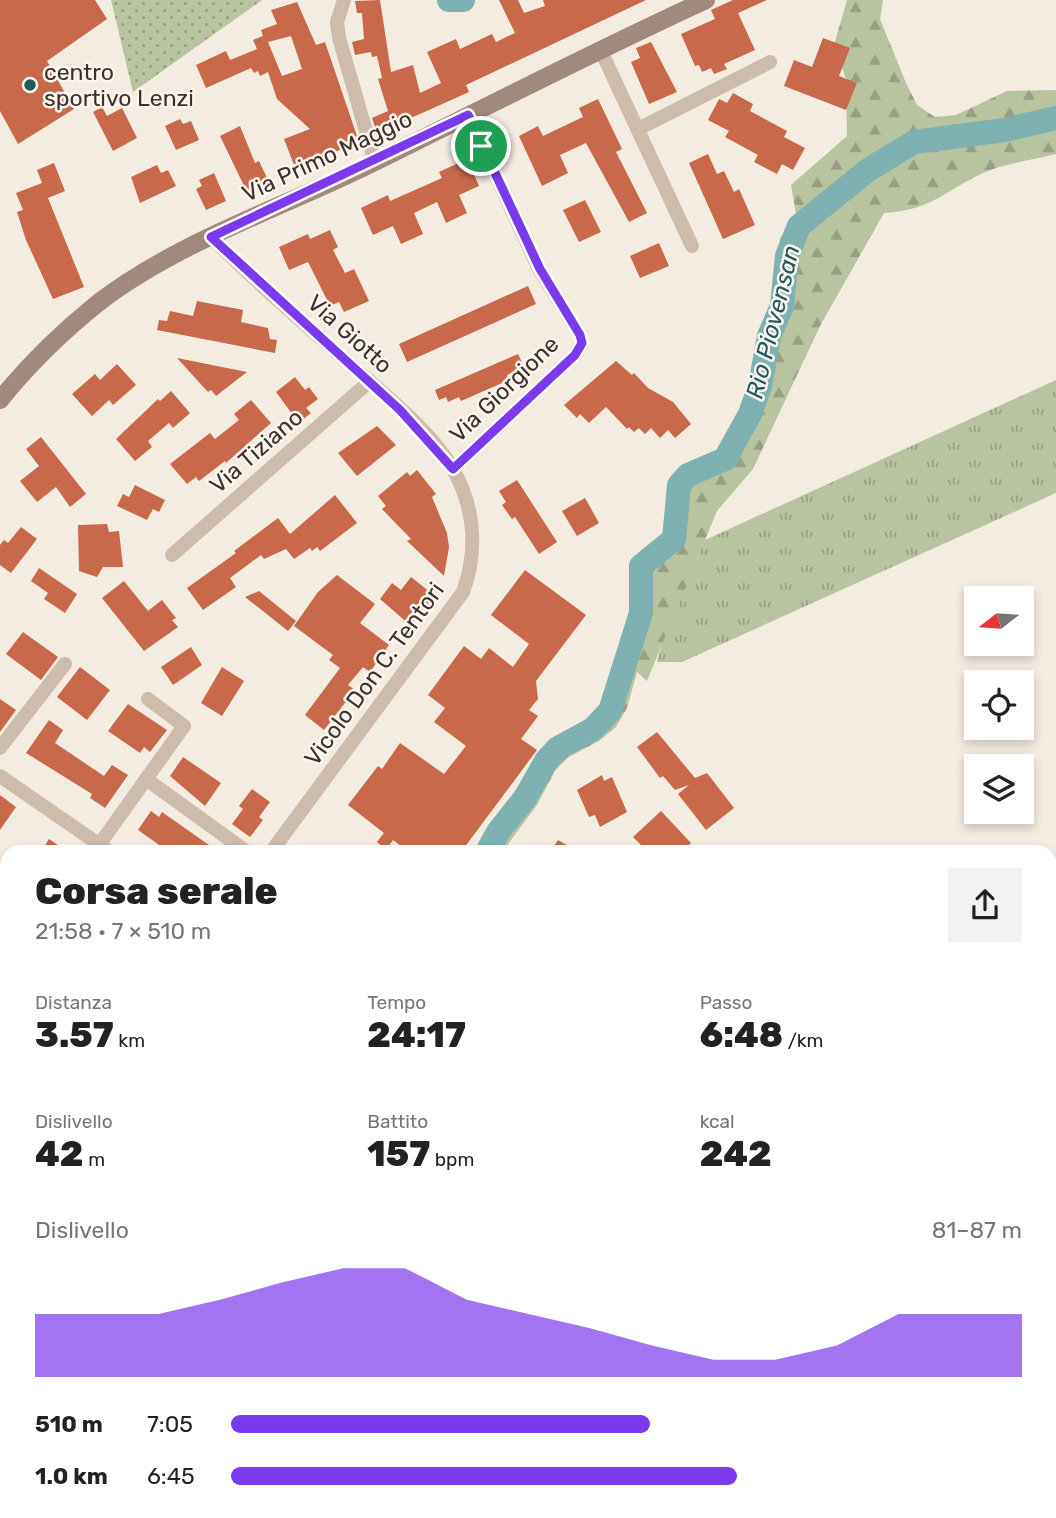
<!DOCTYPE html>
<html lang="it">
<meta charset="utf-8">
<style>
:root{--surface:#fff;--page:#f2f2f2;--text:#222;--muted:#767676;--accent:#7c3aed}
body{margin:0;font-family:Rubik,sans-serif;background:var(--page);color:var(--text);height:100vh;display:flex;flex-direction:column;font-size:26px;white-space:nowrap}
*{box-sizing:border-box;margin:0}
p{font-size:23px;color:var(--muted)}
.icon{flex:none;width:38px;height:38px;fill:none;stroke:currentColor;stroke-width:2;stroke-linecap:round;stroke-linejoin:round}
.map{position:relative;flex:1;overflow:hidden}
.panel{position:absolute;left:0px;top:845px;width:1057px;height:674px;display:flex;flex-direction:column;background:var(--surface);border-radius:21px 21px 0 0;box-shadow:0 4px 10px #0003}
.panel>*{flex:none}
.needle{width:46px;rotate:253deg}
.controls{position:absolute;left:964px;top:586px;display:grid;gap:14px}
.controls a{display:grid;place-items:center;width:70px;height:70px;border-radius:0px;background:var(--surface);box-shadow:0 4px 10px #0003;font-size:35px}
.pin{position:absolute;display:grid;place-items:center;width:60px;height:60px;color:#fff;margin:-30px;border:4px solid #fff;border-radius:50%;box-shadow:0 2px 7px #0007}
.round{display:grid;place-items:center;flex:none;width:74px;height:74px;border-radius:0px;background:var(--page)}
.overview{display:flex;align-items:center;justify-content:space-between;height:119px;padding:0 35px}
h1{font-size:38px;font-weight:800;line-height:52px}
.figures{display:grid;grid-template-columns:repeat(3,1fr);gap:10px;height:119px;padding:7px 35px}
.figures div{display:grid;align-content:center}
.figures b{font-size:35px;font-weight:800}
.figures small{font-size:19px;font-weight:400}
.figures p{font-size:19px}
.chart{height:196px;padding:14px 35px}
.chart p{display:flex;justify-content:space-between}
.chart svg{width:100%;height:126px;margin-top:7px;fill:var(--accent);opacity:.7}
ul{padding:0 35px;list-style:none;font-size:23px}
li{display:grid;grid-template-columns:112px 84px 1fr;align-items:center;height:52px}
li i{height:18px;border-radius:9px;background:var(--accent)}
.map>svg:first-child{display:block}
.grass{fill:url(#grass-tufts)}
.forest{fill:url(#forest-firs)}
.park{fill:url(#park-dots)}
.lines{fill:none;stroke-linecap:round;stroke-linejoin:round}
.river{stroke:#7fb0b2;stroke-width:24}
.building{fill:#c8694b;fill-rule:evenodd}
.street{stroke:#cdbbac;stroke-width:14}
.secondary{stroke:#a18a7d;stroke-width:18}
.route-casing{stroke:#fff;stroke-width:14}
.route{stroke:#7c3aed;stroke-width:9}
.poi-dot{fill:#1f5a5e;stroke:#fbf5ee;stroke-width:2.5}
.labels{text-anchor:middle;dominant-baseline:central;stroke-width:5;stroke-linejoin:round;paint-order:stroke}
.poi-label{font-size:23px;fill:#3b302b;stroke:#fbf5ee;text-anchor:start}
.street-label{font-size:23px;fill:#3b302b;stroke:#fbf5ee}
.water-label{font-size:24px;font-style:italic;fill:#1f5a5e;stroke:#fbf5ee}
</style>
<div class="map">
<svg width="1056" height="1518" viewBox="0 0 1056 1518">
<defs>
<pattern id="grass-tufts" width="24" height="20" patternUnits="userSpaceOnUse" patternTransform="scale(1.75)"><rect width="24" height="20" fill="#b8c4a0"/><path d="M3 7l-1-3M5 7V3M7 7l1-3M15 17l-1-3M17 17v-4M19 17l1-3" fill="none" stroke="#97a083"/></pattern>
<pattern id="forest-firs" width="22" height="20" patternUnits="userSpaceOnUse" patternTransform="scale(1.75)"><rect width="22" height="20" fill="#b8c4a0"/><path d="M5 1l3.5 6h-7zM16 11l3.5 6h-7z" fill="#97a083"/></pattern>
<pattern id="park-dots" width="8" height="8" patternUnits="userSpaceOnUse" patternTransform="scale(1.75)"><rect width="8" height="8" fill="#b8c4a0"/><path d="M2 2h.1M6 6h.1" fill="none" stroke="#97a083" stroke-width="1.8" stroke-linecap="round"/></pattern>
</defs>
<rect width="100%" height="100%" fill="#f4ebe1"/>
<path class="grass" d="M1056,380v113l-374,169h-25l7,-25 41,-97z"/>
<path class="forest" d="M847,0h36l-3,19 26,64 11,22 18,12 21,-2 51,-24 49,-1v64c-23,6 -51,9 -73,19 -40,19 -51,37 -99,40l-64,113 -67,143 -36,42 -70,170 -10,-9 -10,36 -11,19 -17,14 -32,17 -12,13 -18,34 -35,47h-25l5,-13 35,-46 20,-36 15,-17 35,-19 16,-15 29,-91 -3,-38 2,-16 12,-12 22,-13c4,-13 2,-26 2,-39 1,-30 27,-37 51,-45l24,-41 9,-25 4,-34 21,-65 4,-49 16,-24 -5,-29 56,-49 -1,-57 -12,-34z"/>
<g class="park">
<path d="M111,0h151l-129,92z"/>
<path d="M7,978v229l-7,-2v-215z"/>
</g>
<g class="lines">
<g class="river">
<path d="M449,0h14"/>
<path d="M487,852l11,-20 27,-34 21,-37 12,-13 35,-19 17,-18 31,-98v-47l33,-27 5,-54 9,-10 37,-16 25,-45 10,-28 9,-50 13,-30 5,-50 12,-30 69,-56 46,-28 91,-12 51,-12"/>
<path d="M452,1518l3,-6"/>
</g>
</g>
<g class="building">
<path d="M0,0h95l12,19 -60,42 27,48 -56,35 -18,-33z"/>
<path d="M380,0l11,72 22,-7 7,28 21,-10 -14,-31 29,-13 4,10 32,-15 4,8 19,-9 -16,-33h19l6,13 21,-7 -2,-6h103l-180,85 3,7 -87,39 -2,-3 -4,2 -4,-12 16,-7 -10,-32 4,-1 -5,-22 -5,1 -1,-5 -16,3 -3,-13 12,-3 -2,-26h-5l-2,-12z"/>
<path d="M733,0h34l-29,13 17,37 -31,14 3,5 -13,5 -3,-6 -9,4 -3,-7 -4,1 -14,-32 34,-15 -4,-9z"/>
<path d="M297,2l19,43 9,-3 32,94 -12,7 2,5 -13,4 -1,-3 -39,16 -10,-26 26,-10 -33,-30 -9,-27 -8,4 -2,-5 -4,2 -3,-5 -45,20 -10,-23 30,-14 4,9 27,-11 -4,-9 10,-4 -2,-6 16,-6 -6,-14zM291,36l11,33 -20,7 -14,-34z"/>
<path d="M823,38l27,10 -11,28 18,7 -11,27 -62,-24 10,-26 18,7z"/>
<path d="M651,42l26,50 -28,12 -18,-42 9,-4 -4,-10z"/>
<path d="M733,93l20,11 -3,7 37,20 -3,6 21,11 -12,22 -11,-6 -5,10 -23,-12 4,-7 -33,-18 4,-6 -21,-11 11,-21 8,4z"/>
<path d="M598,99l24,50 -6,3 31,61 -18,9 -43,-79 -26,12 8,18 -26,13 -23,-50 19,-10 5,10 40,-19 -4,-9z"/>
<path d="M102,107l5,9 15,-8 15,30 -24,13 -20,-39z"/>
<path d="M180,119l3,5 8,-3 8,19 -23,10 -11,-24z"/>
<path d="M240,126l15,37 4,-2 9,19 -21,12 -27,-56z"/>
<path d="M708,154l9,20 7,-3 10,21 5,-3 16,36 -32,14 -34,-76z"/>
<path d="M467,159l12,27 -20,9 8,18 -21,10 -9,-21 -23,11 9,21 -22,10 -8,-18 -20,9 -12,-27 27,-13 2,6 52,-23 -3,-6z"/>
<path d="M54,163l11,28 -17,7 36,89 -31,12 -27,-59 -9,-28 6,-2 -7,-17 26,-10 -5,-13z"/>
<path d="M157,165l4,8 7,-3 8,16 -36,17 -9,-26z"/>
<path d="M214,173l12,28 -20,9 -10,-21 6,-3 -3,-6z"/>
<path d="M585,200l16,32 -22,10 -16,-32z"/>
<path d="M330,230l8,17 -5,3 12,23 9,-4 15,32 -25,11 -5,-10 -9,4 -22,-44 -19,8 -10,-23 29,-13 2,5z"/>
<path d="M659,243l10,23 -29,12 -10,-22z"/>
<path d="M528,286l8,18 -129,58 -8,-18z"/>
<path d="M197,301l46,9 -2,12 27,6 2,11 7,1 -2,13 -118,-23 2,-10 8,1 3,-10 23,5z"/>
<path d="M518,354l6,13 -17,8 2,5 -48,21 -2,-4 -11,5 -2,-5 -7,3 -4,-10z"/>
<path d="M177,358l70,14 -31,24 -5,-6 -3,2z"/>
<path d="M616,361l16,14 2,-2 14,15 25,14 18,22 -16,14 -7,-8 -8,8 -9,-10 -6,6 -6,-6 -5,4 -5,-5 -2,2 -21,-22 -17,16 -9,-9 -3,4 -13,-13z"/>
<path d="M117,364l19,21 -23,20 -4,-5 -17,16 -20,-22 23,-20 5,6z"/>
<path d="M295,377l10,13 4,-3 9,12 -12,9 5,5 -10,8 -3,-5 -3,2 -19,-26z"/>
<path d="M171,391l19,22 -17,15 -4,-5 -21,18 4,6 -17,14 -19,-22 42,-40 2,2z"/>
<path d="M251,400l20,23 -45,40 -1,-2 -26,20 -3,-4 -9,7 -17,-20 40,-31 5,6 24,-19 -5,-6z"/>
<path d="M377,426l19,19 -39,31 -19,-23z"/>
<path d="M41,437l45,57 -16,13 -14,-20 -19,15 -17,-21 19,-15 -13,-17z"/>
<path d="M417,470l19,24 -4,3 15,36 2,14 -5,29 -37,-35 4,-2 -29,-30 4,-3 -8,-10 29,-24 3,4z"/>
<path d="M517,480l40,62 -18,12 -24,-37 -3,2 -10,-14 4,-3 -7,-11z"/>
<path d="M135,485l30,15 -6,12 -6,-3 -6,11 -30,-14 6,-12 6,3z"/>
<path d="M335,495l22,28 -37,28 -3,-4 -5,4 -2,-3 -16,11 -8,-10 -22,10 -3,-4 -31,23 6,9 -33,23 -16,-22 49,-35 -2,-2 44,-33 12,16z"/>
<path d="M585,498l14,25 -22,13 -15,-25z"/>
<path d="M107,524l2,8 10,-1 4,36h-20l-6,10 -18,-6 -1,-46z"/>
<path d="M21,527l16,12 -26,34 -11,-8v-20l4,-5 4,3z"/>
<path d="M39,568l38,26 -12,19 -21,-14 4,-6 -17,-12z"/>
<path d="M525,570l61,45 -50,66 2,18 -9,11 9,6 -17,23 16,11 -76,102h-52l-16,-12 -7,10 -9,-8 7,-9 -36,-28 30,-39 4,3 18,-26 44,31 22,-28 -32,-24 11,-14 -17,-13 36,-49 17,13 8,-11 24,19 16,-23 -38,-29z"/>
<path d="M337,575l38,29 -15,19 29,22 -19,27 -7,-5 -15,18 7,5 -31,40 -19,-15 35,-47 -11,-8 4,-5 -39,-29 24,-34z"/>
<path d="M411,577l24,19 -25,29 -30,-26 12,-16 9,7z"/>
<path d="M124,581l24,30 14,-11 14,18 -4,2 6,7 -34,24 -42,-53z"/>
<path d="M259,591l37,30 -8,10 -43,-34z"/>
<path d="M23,632l35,25 -17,23 -35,-26z"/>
<path d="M191,647l11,18 -29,20 -12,-18z"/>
<path d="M80,667l30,23 -23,30 -30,-23z"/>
<path d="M222,667l22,14 -22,35 -21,-13z"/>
<path d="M0,699l16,11 -16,22z"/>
<path d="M128,704l39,26 -17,22 -6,-5 -4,6 -32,-22z"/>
<path d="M49,720l14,10 -8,13 49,33 8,-11 16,10 -23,33 -15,-10 2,-4 -66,-41z"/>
<path d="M657,732l38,46 12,-5 27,35 -28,22 -28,-36 11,-9 -14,5 -12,-14 -3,2 -23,-31z"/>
<path d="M183,757l38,26 -16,23 -35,-30z"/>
<path d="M602,775l2,6 8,-4 15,35 -27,15 -5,-12 -6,2 -12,-27z"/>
<path d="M252,789l18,13 -11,15 4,3 -13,17 -18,-13 11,-15 -4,-3z"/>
<path d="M0,795l16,12 -16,23z"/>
<path d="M151,811l8,6 3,-5 57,40h-50l-31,-22z"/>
<path d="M661,811l30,32 -10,9h-33l-15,-15z"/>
<path d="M49,839l19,13h-27z"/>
<path d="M558,840l21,12h-29z"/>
</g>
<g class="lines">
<g class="street">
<path d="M344,0l-7,22 2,16 36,124"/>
<path d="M601,51l91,195"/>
<path d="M638,129l132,-67"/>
<path d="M211,237c44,44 91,85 138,126 33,30 82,67 104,106 22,39 25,82 10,123l-192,260"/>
<path d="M453,469l122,-114 7,-12 -2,-8 -41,-66 -71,-154"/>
<path d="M172,555l198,-174"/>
<path d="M0,748l65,-84"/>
<path d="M0,776l110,76"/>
<path d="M146,779l101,73"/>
<path d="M99,845l85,-119 -36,-27"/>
<path d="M0,933l7,5"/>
<path d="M0,1387l7,-14"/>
<path d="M0,1503l7,3"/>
<path d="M19,1512l13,6"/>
<path d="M126,1518l3,-6"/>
</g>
<g class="secondary">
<path d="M0,400c29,-36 62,-68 98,-97 82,-63 187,-96 279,-142 109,-54 218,-110 329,-161"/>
<path d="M0,1216l7,2"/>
<path d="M806,1512l16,6"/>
</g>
</g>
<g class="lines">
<defs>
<path id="route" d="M468,115l72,154 40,66 2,8 -7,12 -122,114 -53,-59 -189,-173z"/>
</defs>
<use href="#route" class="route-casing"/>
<use href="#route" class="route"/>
</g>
<circle class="poi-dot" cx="30" cy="85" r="7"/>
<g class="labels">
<g class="poi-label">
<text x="44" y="72">centro<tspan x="44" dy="26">sportivo Lenzi</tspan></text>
</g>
<g class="street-label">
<text transform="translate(327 156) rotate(-25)">Via Primo Maggio</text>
<text transform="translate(350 334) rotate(42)">Via Giotto</text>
<text transform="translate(504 389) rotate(-44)">Via Giorgione</text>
<text transform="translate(256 451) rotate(-41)">Via Tiziano</text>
<text transform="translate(374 674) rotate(-54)">Vicolo Don C. Tentori</text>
</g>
<g class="water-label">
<text transform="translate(773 322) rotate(-76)">Rio Piovensan</text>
</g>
</g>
</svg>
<div class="controls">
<a><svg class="needle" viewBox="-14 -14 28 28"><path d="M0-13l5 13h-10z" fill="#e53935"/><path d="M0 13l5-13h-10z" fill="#767676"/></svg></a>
<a><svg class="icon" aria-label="locate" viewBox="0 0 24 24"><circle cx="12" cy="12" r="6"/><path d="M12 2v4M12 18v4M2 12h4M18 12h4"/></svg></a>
<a><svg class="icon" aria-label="layers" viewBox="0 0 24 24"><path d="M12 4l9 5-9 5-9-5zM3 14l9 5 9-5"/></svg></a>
</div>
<div class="pin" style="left:481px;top:146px;background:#1e9e55"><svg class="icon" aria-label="arrive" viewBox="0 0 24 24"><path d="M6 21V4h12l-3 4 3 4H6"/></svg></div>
<section class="panel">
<div class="overview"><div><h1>Corsa serale</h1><p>21:58 · 7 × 510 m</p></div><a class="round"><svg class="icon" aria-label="share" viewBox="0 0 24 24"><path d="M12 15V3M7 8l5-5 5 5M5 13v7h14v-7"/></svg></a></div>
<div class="figures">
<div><p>Distanza</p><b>3.57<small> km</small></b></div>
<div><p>Tempo</p><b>24:17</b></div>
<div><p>Passo</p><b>6:48<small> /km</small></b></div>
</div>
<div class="figures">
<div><p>Dislivello</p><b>42<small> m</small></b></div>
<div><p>Battito</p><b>157<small> bpm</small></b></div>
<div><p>kcal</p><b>242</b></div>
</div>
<div class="chart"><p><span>Dislivello</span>81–87 m</p>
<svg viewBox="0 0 160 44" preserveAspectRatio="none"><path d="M0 44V22L10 22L20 22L30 17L40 11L50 6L60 6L70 17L80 22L90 27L100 33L110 38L120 38L130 33L140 22L150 22L160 22V44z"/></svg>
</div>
<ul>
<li><b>510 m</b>7:05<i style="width:53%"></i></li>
<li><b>1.0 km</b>6:45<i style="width:64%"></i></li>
</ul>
</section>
</div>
